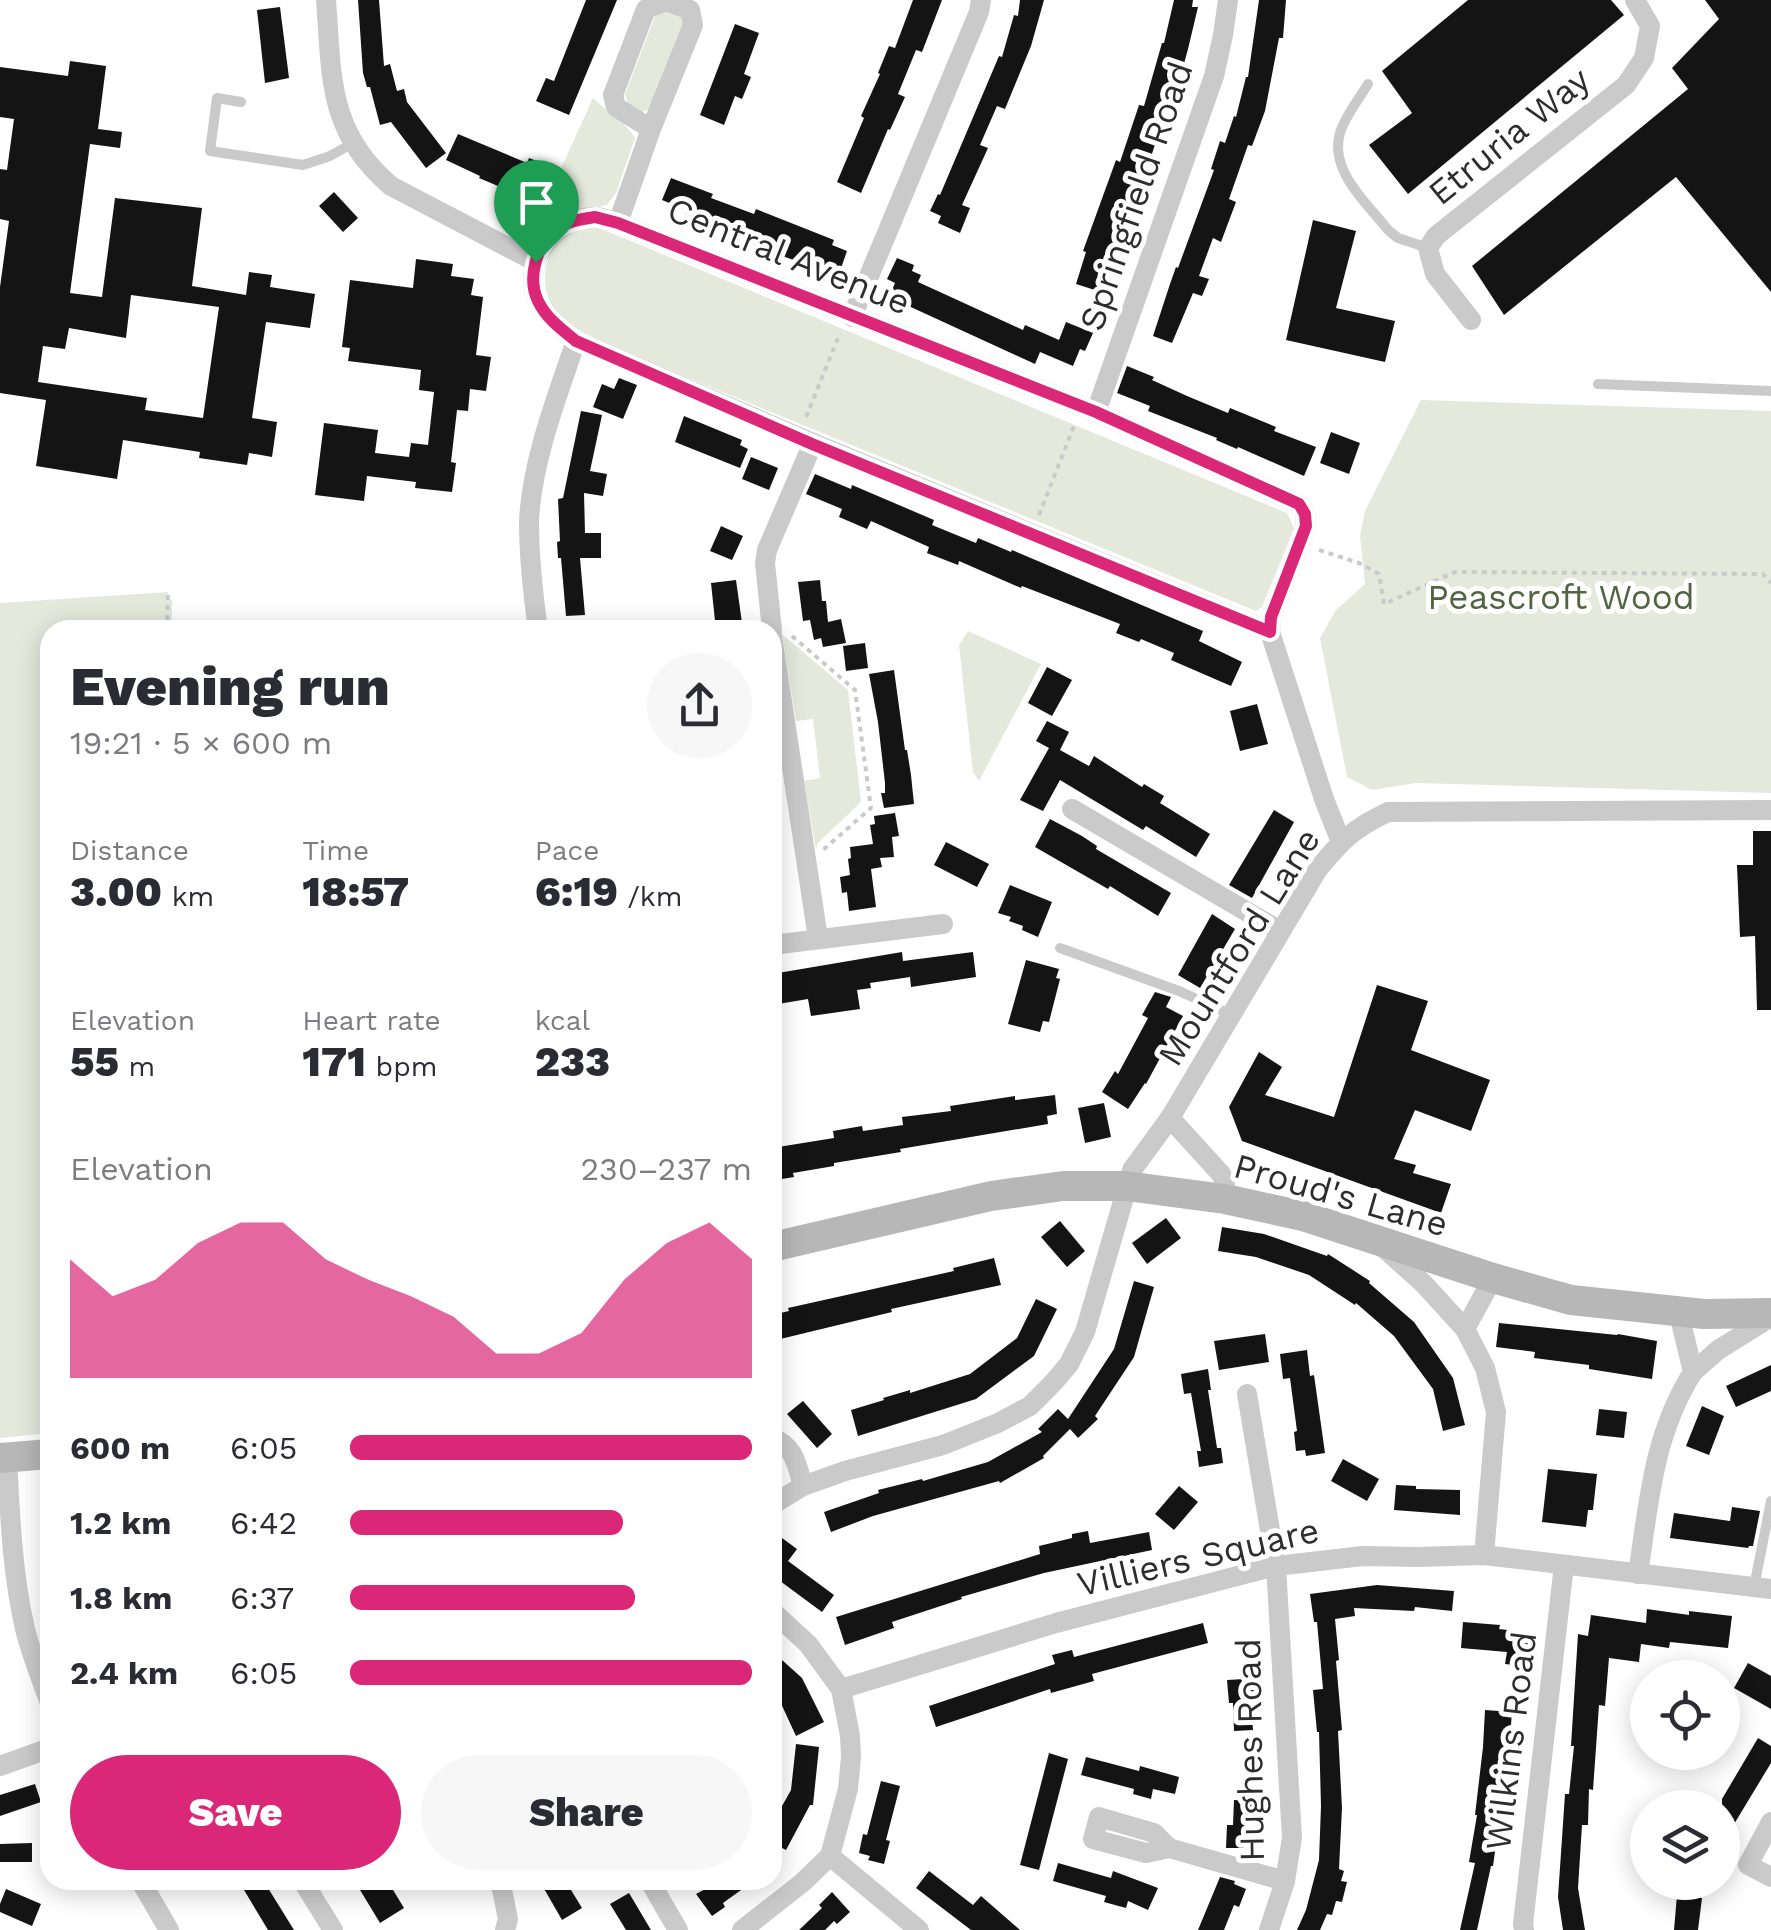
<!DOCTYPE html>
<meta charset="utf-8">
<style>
:root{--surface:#fff;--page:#f7f7f7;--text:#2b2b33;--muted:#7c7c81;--accent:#db2777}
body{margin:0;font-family:"Work Sans",sans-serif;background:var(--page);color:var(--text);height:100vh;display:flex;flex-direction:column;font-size:38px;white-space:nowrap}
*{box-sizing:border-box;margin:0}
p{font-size:32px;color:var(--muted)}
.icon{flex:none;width:55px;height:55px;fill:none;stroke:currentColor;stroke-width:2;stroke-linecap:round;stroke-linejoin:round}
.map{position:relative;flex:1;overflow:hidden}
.sheet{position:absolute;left:40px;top:620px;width:742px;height:1270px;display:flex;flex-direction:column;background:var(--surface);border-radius:30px;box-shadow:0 5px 25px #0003}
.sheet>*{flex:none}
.tools{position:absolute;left:1630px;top:1660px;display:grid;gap:20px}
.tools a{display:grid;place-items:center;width:110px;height:110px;border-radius:50%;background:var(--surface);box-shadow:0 5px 25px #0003;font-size:50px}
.pin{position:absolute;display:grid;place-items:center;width:85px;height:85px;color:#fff;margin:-102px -42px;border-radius:50% 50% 50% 0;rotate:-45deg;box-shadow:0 0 10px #0007}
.pin .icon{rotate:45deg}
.round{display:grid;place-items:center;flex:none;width:105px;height:105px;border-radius:52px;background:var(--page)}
.summary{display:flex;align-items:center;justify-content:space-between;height:170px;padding:0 30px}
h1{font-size:55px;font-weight:800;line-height:75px}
.figures{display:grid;grid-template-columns:repeat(3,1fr);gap:15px;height:170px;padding:10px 30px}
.figures div{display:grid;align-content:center}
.figures b{font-size:42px;font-weight:800}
.figures small{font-size:28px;font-weight:400}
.figures p{font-size:28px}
.chart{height:280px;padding:20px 30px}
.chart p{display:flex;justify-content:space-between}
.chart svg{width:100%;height:180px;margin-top:10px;fill:var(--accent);opacity:.7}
.action{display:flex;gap:20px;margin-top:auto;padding:20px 30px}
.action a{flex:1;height:115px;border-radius:60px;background:var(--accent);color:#fff;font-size:40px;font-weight:800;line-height:115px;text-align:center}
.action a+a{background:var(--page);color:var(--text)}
ul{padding:0 30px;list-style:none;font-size:32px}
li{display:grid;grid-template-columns:160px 120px 1fr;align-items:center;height:75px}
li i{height:25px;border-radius:12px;background:var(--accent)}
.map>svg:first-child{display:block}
.green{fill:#e4e9dc}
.building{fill:#141414;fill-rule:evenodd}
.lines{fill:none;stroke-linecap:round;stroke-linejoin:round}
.path{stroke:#cacaca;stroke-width:4;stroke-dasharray:5 5;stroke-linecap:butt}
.lane{stroke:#cacaca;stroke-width:10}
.street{stroke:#cacaca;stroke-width:20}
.secondary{stroke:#b7b7b7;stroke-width:30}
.route-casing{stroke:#fff;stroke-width:20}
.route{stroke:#db2777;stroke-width:12}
.labels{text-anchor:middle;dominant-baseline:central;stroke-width:10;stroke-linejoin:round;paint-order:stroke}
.street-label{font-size:35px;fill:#2d2d2d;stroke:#fff}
.park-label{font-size:35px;fill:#526440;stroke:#fff}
</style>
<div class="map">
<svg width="1771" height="1930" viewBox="0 0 1771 1930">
<rect width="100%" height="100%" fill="#fff"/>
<g class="green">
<path d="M667,10l17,8 1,6 -34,84 -11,5 -12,-9 -3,-10 31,-80z"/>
<path d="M593,98c14,14 32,23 42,40l-19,55 -9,12 -49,11 -25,14z"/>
<path d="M597,227l690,286 7,15 -32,79 -6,4 -658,-270c-16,-9 -35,-19 -45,-34 -16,-26 -7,-63 20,-76 7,-4 16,-3 24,-4z"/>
<path d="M1421,400l350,11v382l-355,-10 -44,7 -25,-13 -27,-139 16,-28 29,-26 -5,-48 5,-25z"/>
<path d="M168,592l-2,8h6v30h-122v803l-50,5v-835z"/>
<path d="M968,631l73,33 -62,117 -6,-9 -14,-127z"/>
<path d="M782,634l66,56 13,112 -43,41 -2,6 -12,-68 16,-3 -7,-59 -17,2z"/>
</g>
<g class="building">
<path d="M358,0h21l5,66 6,-2 7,27 7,-2 3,13 39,51 -20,15 -35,-46 -11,3 -10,-38h-3l-4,-14z"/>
<path d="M586,0h31l-48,115 -33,-14 10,-23 8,3z"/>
<path d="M913,0h29l-20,52 -6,-2 -18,44 7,3 -15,33 -2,-1 -27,64 -24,-11 27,-64 -3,-2 19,-42 -2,-1 11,-27 6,2z"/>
<path d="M1020,0h24l-13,46 -26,63 -8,-3 -17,39 8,3 -26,57 8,3 -10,25 -22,-10 3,-7 -11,-5 8,-17 2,1 59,-139 3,1 12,-42 4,1z"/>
<path d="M1174,0h19l-1,7h6l-10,42 -6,22 -3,-1 -30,93h-2l-46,129 -25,-8 10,-32 -3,-1 33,-91 4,2 19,-57 5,1 18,-63h2z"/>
<path d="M1259,0h27l-3,38h-4l-14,73 -13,35 -4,-1 -19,54 7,3 -15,40 -8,-4 -14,38 10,3 -7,17 -9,-3 -21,50 -19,-7 17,-52 6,-17 2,1 36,-98 -3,-1 9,-28 5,2 9,-27 2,1 10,-40h2z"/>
<path d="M1468,0h143l13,15 -216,179 -39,-49 43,-32 -30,-42z"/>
<path d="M1705,0h66v292l-95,-115 -172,138 -32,-49 216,-177 -16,-21 47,-49z"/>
<path d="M280,7l9,71 -24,5 -8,-73z"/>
<path d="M735,24l24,9 -15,41 7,3 -9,22 -7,-3 -11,29 -24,-10z"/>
<path d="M70,61l36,5 -8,63 24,3 -2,16 -30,-4 -20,149 32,4 13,-99 87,10 -10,78 54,9 3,-23 23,3 -2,12 45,7 -5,34 -44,-6 -14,96 25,4 -5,35 -23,-4 -2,12 -48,-7 1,-6 -77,-12 -6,39 -81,-13 10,-66 -46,-7v-106l9,-66 -9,-2v-50l7,1 7,-51 -14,-2v-50l68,9zM131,295l88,12 -16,111 -58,-8 2,-12 -109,-16 5,-36 22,3 4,-21 57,10z"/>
<path d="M458,134l69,29 2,-5 23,9 -7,19 -6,-2 -5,12 -28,-11 -1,4 -26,-11 1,-2 -34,-16z"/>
<path d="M671,178l42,16 -2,4 43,16 2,-5 78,31 -2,5 15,6 -8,23 -33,-13 -2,3 -32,-12 -87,-38 1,-4 -24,-10z"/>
<path d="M334,192l24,26 -15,14 -24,-26z"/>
<path d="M1313,220l43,11 -20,77 59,13 -10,41 -99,-22z"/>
<path d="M897,258l17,7 -2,6 9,4 -3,7 105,48 2,-5 34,15 7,-18 27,11 -8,18 -5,-2 -7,17 -33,-14 -5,12 -146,-67 6,-14 -8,-4z"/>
<path d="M416,259l37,5 -2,12 23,3 -3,16 12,2 -7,58 15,2 -5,34 -16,-2 -2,22 -11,-1 -6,52 5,1 -4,29 -37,-4 1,-6 -49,-6 -3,25 -49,-6 9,-72 54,7 -3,23 34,4 2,-14 17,2 6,-53 -15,-2 2,-20 -73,-9 2,-13 -8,-1 8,-67 63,8z"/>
<path d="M1127,366l27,11 -2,3 35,16 41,17 2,-5 46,19 -2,4 42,16 -12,29 -66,-29 -1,2 -21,-9 1,-2 -69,-27 2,-5 -33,-13z"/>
<path d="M619,378l18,7 -14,34 -30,-12 9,-23 12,5z"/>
<path d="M581,411l21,4 -12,56 17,3 -4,22 -19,-3 1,40h16v25h-21l5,57 -19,1 -5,-58h-3l-1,-16 3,-1 -2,-42 5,-1z"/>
<path d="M684,416l58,24 -2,5 8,4 -8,19 -65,-26z"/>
<path d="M1331,432l29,11 -11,31 -29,-11z"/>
<path d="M751,457l27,11 -9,22 -27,-11z"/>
<path d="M815,474l36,15 1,-4 82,35 -2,5 44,18 2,-5 33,14 1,-2 191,81 -4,10 43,21 -11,24 -60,-26 3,-7 -33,-14 -2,3 -23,-9 4,-9 -98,-38 -1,2 -62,-27 -1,4 -31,-12 2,-6 -58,-26 -4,8 -28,-12 3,-8 -36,-15z"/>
<path d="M721,526l22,10 -11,24 -22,-9z"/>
<path d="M736,580l7,50h-27l-5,-47z"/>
<path d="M820,580l2,21h4l2,21 13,-3 5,24 -23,4 -2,-9 -7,2 -4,-20 -7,1 -5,-39z"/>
<path d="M865,643l3,25 -22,3 -3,-25z"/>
<path d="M1047,667l25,13 -20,36 -24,-13z"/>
<path d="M894,670l11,80h2l4,25 3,29 -30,4 -3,-15h4v-10l-7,-61 -9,-48z"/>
<path d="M1257,704l11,40 -28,7 -10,-40z"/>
<path d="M1047,721l22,11 -9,18 29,16 5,-10 48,31 2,-3 20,12 -4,7 50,31 -14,23 -50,-31 -3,4 -83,-50 -17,31 -23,-11 29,-52 -13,-7z"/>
<path d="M1274,810l20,12 -42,76 -23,-13z"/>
<path d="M895,813l4,23 -7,1 2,20 -14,1 2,9 -11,2 5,38 -27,4 -2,-19 -5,1 -2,-16 10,-2 -2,-16 3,-1 -1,-11 23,-3 -3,-19 5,-1 -1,-8z"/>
<path d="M1050,819l32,17 15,10 -1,3 75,44 -13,23 -48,-30 -2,3 -73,-42z"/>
<path d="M1753,831h18v179h-14l-2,-74 -15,1 -3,-72h16z"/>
<path d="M946,842l43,22 -12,23 -43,-22z"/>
<path d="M1010,885l42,17 -14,35 -16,-7 1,-4 -14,-5 2,-4 -13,-4z"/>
<path d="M1212,914l23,15 -35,59 -22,-13z"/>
<path d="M902,952l1,9 70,-9 3,25 -65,10 -1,-10 -40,6 1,5 -14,2 3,19 -49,7 -3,-17 -36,6v-31z"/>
<path d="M1026,960l33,9 -3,9 4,1 -11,43 -6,-1 -3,11 -32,-8z"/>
<path d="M1377,985l51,16 -17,49 79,30 -19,51 -56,-21 -21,49 22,6 -3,8 38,11 -10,29 -199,-72 -13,-34 30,-55 23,15 -17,28 69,22z"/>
<path d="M1155,992l16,5 -5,10 17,9 -37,68 -1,-1 -17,26 -26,-17 13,-21 3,3 30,-56 -6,-3z"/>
<path d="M1055,1095l2,19 -10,2 1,8 -148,25 1,3 -67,11v3l-41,7 1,4 -18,3 -4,-32 62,-10 -1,-7 29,-5 1,5 40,-6 -1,-8 49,-6 -1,-5 65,-10v4z"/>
<path d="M1104,1103l7,34 -26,6 -7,-35z"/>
<path d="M1166,1218l15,20 -34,26 -15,-21z"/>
<path d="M1060,1221l25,30 -18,16 -26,-30z"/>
<path d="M1222,1227l42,7 63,22 1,-2 42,27 -1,2 45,39 39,56 12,47 -22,6 -10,-42 -39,-53 -38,-33 -1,2 -46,-30 -53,-18 -38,-6z"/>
<path d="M994,1258l7,27 -110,24 1,3 -120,29v-26l17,-4 -1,-3 166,-37 -1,-3z"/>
<path d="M1134,1281l20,6 -20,70 -39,59 3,3 -20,19 -8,-9 -27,27 1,2 -44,25 -1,-2 -126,35 -42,16 -7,-20 55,-19 -1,-3 44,-11 1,2 65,-19 54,-30 -4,-3 20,-20 10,10 46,-70z"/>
<path d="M1036,1299l21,10 -23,47 -58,43 -118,37 -7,-26 33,-10 -1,-2 27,-8v3l60,-19 47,-36z"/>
<path d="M1499,1323l118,12 1,-1 39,7 -5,38 -63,-10v-4l-55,-7 1,-6 -39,-5z"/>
<path d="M1265,1334l4,28 -50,8 -5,-29z"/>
<path d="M1307,1350l3,26 4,-1 11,78 -19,3 -1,-6 -9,1 -2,-19 3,-1 -7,-53 -7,1 -3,-25z"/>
<path d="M1771,1365v26l-35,16 -10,-21z"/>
<path d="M1208,1369l3,21h-3l9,58h4l2,15 -24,4 -2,-16h4l-10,-58 -7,1 -3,-20z"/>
<path d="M803,1401l29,33 -15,14 -30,-34z"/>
<path d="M1702,1406l22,10 -15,39 -23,-9z"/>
<path d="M1599,1409l28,3 -3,26 -28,-3z"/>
<path d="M1343,1459l36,20 -12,22 -36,-20z"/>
<path d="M1548,1469l49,5 -4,36h-5l-2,17 -44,-5z"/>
<path d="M1396,1485l20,1v3l44,1v25l-66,-5z"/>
<path d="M1179,1486l19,16 -24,28 -19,-16z"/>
<path d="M1732,1507l28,4 -7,35h-4l-1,2 -78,-10 4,-25 56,8z"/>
<path d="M1088,1531l2,12 59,-11 3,18 -108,23 -83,24 1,2 -70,23 2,6 -49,17 -9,-28 204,-63 -1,-8 33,-8v-4z"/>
<path d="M782,1538l15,11 -9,12 46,34 -12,17 -46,-34 -4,4v-33z"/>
<path d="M1377,1585l77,6 -2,20 -37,-4 -1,4 -60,-3 1,8 -20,3 4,41 -3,1 6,69 -4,1 4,77 -3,61 5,2 -3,10 6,1 -5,20 -6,-1 -4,14 -5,-1 -7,16h-23l9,-20 13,-50 2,-54 -2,-74h-2l-4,-42 10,-1 -6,-67h-3l-4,-28z"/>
<path d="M1647,1609l42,6v-4l43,5 -4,32 -58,-6 -1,6 -28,-4 -2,18 -30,-4 -4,48 -6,-1 -6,85 -4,-1 -1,36h-6l-4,63 7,42h-22l-5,-33 7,-103h4l5,-48h-3l7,-112 10,2 3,-21 55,8z"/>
<path d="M1463,1622l37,3 -1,4 35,4 -4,34 -25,-3 2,-12 -46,-4z"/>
<path d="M1203,1623l5,20 -116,31 2,7 -43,12 -1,-4 -114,38 -7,-21 126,-42 -3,-9 20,-5 2,7z"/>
<path d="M772,1651l30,27 22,44 -28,14 -24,-52z"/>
<path d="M1748,1663l23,13v33l-37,-21z"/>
<path d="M1244,1679v7h11l1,16h-5l2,28 -19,1 -1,-28h-4l-2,-23z"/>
<path d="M1485,1710l27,2 -3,38 -16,116h-2l-14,64h-17l15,-67 -6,-1 8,-47h-2l8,-68z"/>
<path d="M1758,1738l13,8v17l-49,81v-45z"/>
<path d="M796,1744l23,3 -6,58h-3l-24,45 -14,-7v-19l19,-34z"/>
<path d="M1049,1753l19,6 -29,111 -19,-5z"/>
<path d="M1086,1757l53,14 1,-5 39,11 -4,17 -22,-5 -2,10 -18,-5 1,-5 -53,-14z"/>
<path d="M881,1781l19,5 -14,54 4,1 -6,23 -16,-4 2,-4 -11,-3 4,-19 4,1z"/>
<path d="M35,1784l6,18 -41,14v-21z"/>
<path d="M1234,1800l20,1v25h3v16h-13v6h-18l1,-23h6z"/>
<path d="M32,1843v19h-32v-18z"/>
<path d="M1058,1863l53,15 2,-7 45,17 -10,22 -20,-9 -2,7 -22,-6 2,-6 -53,-15z"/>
<path d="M929,1871l44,34 8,-9 39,34h-49l-55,-42z"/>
<path d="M1220,1877l15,4 -1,3 12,5 -7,18 -5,-2 -10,25h-26z"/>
<path d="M238,1880h25l31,50h-26z"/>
<path d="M354,1880h33l17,28 -24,15z"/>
<path d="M539,1880h26l17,28 -20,12z"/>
<path d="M722,1880h33l-32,23 2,4 -13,9 -16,-22z"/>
<path d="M6,1889l35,15 -9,22 -32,-14v-8z"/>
<path d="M832,1892l18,20 -13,12 -3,-3 -9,9h-26l23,-22 -3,-3z"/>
<path d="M629,1893l22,37h-25l-16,-26z"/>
<path d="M1677,1895l25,3 -4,32h-24z"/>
</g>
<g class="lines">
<g class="path">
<path d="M806,417l34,-84"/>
<path d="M1039,515l35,-89"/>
<path d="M1319,550l40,13 20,11 5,30 71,-32 308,2 8,9"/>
<path d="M167,630l1,-38"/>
<path d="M792,636l63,54 16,118 -48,42"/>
</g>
<g class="lane">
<path d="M1368,84c-9,15 -23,32 -28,49 -11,38 27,70 48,97l10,8 30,10"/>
<path d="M241,102l-24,-4 -7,53 93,14 27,-9 23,-13"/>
<path d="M1598,384l173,7"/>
<path d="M1060,948l119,43 53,24"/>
<path d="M1754,1587l17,-86"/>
</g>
<g class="street">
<path d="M326,0c6,76 1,132 65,186l145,76"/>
<path d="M618,223l33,-94 42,-104 -3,-15 -24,-9 -20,8 -33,86 3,12 35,22"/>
<path d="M852,317l127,-305 2,-12"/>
<path d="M1471,320l-36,-46 -7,-26 8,-12 190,-151 18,-27 6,-32 -15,-26"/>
<path d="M1096,412l118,-336 9,-41 5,-35"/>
<path d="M538,630c-5,-36 -9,-72 -9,-108 2,-58 28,-126 47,-181"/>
<path d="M772,630l-7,-67 2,-13 46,-107"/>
<path d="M1270,632l-457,-189 -237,-102c-15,-11 -29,-23 -38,-40 -18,-37 16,-85 57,-84 7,0 16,4 23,6l478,189 203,92 6,10 1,12 -35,91 -1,15 54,167 17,43"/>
<path d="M772,636l46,302"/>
<path d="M1072,809l208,122"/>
<path d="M772,945l171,-21"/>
<path d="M1170,1118l51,56 4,8v17"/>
<path d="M1384,1248l39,35 42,46 20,39 11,44 -12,143"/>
<path d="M1465,1329l28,-51"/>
<path d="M1693,1372l25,-22 53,-33"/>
<path d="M1247,1394l29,172 16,272 -7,43 -16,49"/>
<path d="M772,1438c23,8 25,28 31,48"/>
<path d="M7,1458c3,57 5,114 18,171 6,24 16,50 25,74"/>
<path d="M772,1505l31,-19 42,-15 98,-26 55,-22 32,-17 23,-23 16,-19 16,-32 47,-162 38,-52 148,-249c24,-29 36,-41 70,-57l383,-2"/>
<path d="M1638,1574c11,-72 15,-139 55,-202l-15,-62"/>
<path d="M841,1689l215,-66 220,-57 87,-10 55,1 66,-2 287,34"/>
<path d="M0,1766l50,-18"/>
<path d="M1771,1822l-23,43 23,12"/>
<path d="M1169,1848l-15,-15 -55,-16 -6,22 53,14 23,-5 116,33"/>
<path d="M830,1856l89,74"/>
<path d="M140,1880l29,50"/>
<path d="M302,1880l31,50"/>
<path d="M500,1880l8,39 -3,11"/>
<path d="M649,1880l29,50"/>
<path d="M742,1930l60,-47 28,-27 18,-67 3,-32 -1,-21 -9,-47 -33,-45 -36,-33"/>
<path d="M1524,1930l-1,-6 41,-359"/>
</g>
<g class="secondary">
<path d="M772,1247l219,-51 72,-10h63l99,13 78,17 190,62 78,22 133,14 67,-1"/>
<path d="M0,1458l50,-4"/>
</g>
</g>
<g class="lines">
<defs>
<path id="route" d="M595,217l23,6 478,189 203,92 6,10 1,12 -35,91 -1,15 -458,-188 -236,-103c-15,-12 -30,-23 -38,-40 -11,-23 -2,-56 19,-72 10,-8 26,-10 38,-12z"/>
</defs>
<use href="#route" class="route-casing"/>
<use href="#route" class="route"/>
</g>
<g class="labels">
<g class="street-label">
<text transform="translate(1509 136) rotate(-39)">Etruria Way</text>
<text transform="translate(1136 196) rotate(-71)">Springfield Road</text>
<text transform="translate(789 256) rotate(22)">Central Avenue</text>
<text transform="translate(1239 947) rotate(-58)">Mountford Lane</text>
<text transform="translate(1341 1195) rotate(16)">Proud's Lane</text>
<text transform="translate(1198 1557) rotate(-13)">Villiers Square</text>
<text transform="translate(1511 1741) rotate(-83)">Wilkins Road</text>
<text transform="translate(1250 1750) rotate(-91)">Hughes Road</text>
</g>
<g class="park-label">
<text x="1561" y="597">Peascroft Wood</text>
</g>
</g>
</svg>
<div class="tools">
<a><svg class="icon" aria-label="locate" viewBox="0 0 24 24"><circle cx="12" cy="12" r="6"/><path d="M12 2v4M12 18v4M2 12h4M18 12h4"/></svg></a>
<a><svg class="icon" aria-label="layers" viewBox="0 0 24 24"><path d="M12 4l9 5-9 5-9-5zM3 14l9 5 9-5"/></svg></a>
</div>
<div class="pin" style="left:536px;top:262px;background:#1e9e55"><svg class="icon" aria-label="arrive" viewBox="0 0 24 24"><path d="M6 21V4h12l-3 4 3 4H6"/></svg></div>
<section class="sheet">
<div class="summary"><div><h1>Evening run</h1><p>19:21 · 5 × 600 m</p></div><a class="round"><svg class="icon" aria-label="share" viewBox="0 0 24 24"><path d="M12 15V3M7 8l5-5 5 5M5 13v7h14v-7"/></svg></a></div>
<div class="figures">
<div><p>Distance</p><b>3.00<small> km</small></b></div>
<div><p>Time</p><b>18:57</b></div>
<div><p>Pace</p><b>6:19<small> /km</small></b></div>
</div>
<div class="figures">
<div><p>Elevation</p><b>55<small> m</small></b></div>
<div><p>Heart rate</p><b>171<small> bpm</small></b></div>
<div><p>kcal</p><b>233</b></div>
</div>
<div class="chart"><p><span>Elevation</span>230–237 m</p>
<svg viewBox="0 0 160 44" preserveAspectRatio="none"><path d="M0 44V15L10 24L20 20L30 11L40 6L50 6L60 15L70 20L80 24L90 29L100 38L110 38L120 33L130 20L140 11L150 6L160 15V44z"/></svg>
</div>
<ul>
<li><b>600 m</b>6:05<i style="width:100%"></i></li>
<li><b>1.2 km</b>6:42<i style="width:68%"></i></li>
<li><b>1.8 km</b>6:37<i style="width:71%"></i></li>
<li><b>2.4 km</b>6:05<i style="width:100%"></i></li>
</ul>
<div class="action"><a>Save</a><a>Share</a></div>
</section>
</div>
